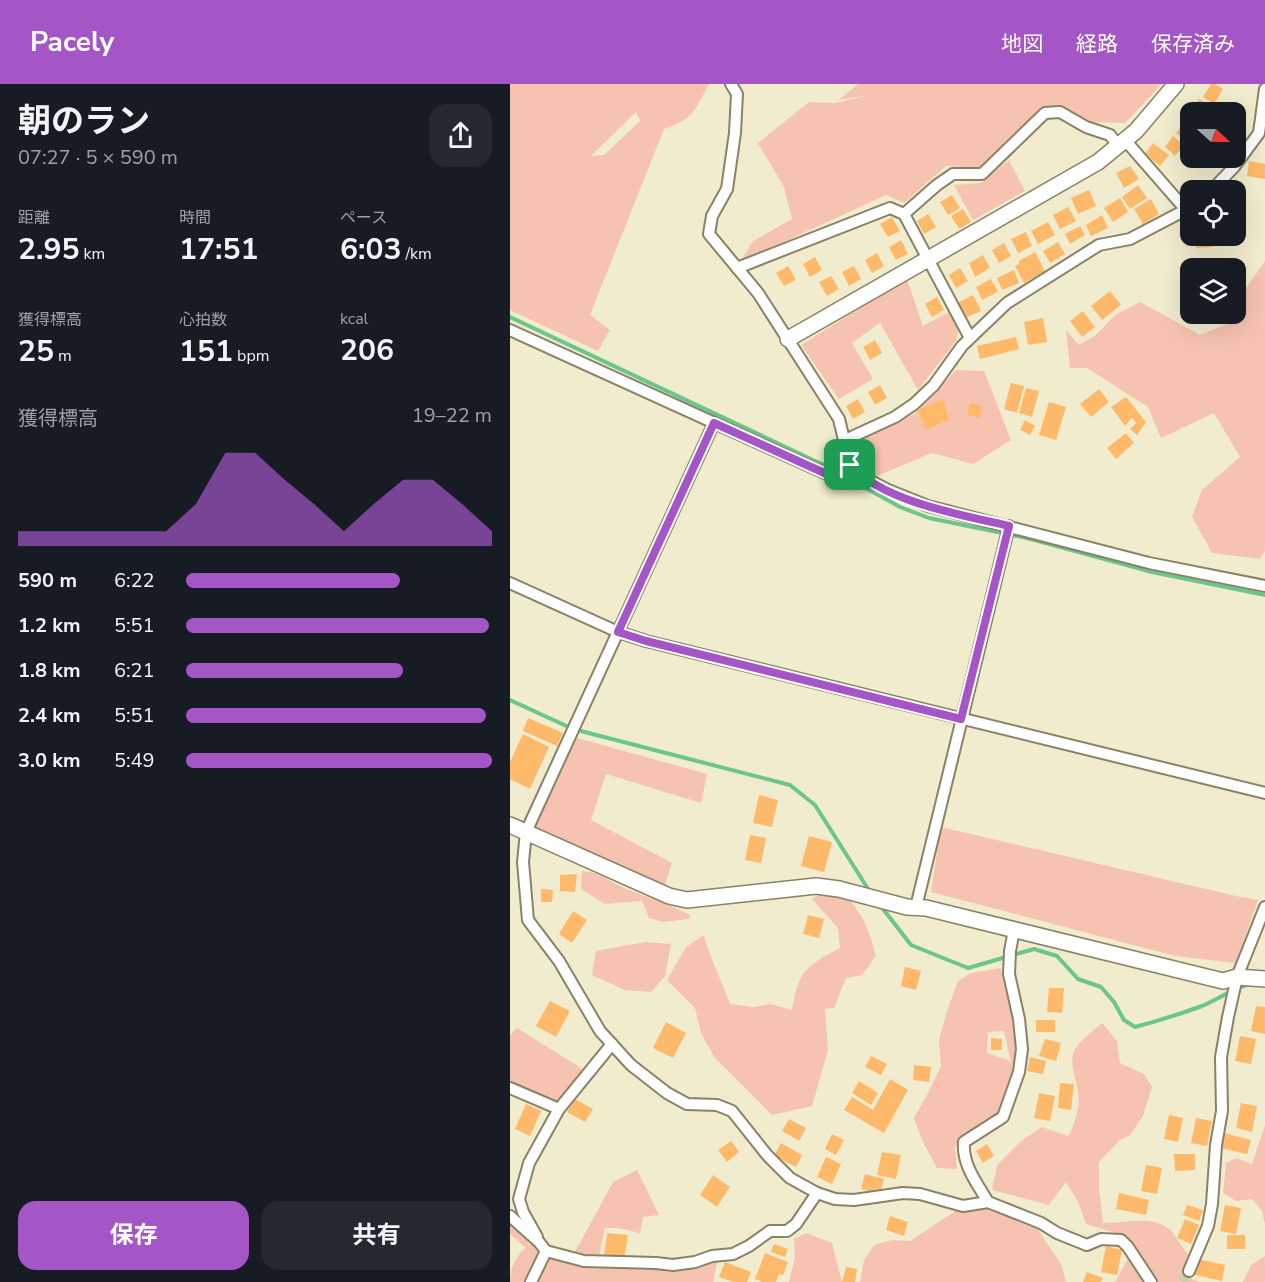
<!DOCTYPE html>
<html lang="ja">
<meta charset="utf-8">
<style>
:root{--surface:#171b24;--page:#242831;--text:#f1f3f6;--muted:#9ea1a6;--accent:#a456c7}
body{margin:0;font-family:"Nunito Sans","Noto Sans JP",sans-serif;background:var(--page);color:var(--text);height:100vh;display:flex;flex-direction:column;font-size:22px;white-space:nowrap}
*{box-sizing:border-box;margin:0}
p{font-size:20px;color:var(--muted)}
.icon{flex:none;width:33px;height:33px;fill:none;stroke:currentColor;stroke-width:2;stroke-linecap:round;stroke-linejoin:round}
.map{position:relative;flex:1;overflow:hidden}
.side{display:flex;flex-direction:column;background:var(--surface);width:510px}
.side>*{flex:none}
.needle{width:39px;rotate:111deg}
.controls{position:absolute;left:670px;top:18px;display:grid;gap:12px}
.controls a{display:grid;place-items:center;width:66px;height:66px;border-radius:12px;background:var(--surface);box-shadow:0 6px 24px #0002;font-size:30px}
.pin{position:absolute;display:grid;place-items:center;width:51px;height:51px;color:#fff;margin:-26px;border-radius:12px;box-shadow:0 3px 9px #0006}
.round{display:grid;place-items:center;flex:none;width:63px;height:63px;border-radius:18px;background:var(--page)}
.overview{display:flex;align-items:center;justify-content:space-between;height:102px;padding:0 18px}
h1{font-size:33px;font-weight:700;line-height:45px}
.metrics{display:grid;grid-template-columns:repeat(3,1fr);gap:9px;height:102px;padding:6px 18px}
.metrics div{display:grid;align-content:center}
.metrics b{font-size:30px;font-weight:700}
.metrics small{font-size:16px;font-weight:400}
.metrics p{font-size:16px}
.chart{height:168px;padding:12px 18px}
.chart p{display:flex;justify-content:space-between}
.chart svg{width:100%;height:108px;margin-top:6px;fill:var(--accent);opacity:.7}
.cta{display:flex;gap:12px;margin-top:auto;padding:12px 18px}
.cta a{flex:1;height:69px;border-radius:18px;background:var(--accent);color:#fff;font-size:24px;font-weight:700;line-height:69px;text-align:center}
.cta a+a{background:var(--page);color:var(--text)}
ul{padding:0 18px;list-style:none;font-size:20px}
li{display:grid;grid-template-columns:96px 72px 1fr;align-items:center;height:45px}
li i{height:15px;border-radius:8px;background:var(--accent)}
header{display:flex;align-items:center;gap:36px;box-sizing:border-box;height:84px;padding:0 30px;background:var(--accent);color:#fff}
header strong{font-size:28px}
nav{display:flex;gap:33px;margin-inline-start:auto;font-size:21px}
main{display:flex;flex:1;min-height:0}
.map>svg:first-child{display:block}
.green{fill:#f6c3b1;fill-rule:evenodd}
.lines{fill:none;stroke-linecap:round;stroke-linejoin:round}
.stream{stroke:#6ac68b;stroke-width:4}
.building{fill:#feb96b}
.street-tunnel{stroke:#d1cbb0;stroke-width:10;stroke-dasharray:10 5;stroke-linecap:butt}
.street-casing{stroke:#888368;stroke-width:14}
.secondary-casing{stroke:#888368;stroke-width:18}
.street{stroke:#fff;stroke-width:10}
.secondary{stroke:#fff;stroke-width:15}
.route-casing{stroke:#fff;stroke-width:12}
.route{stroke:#a456c7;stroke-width:8}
</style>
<header>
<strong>Pacely</strong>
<nav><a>地図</a><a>経路</a><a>保存済み</a></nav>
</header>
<main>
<section class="side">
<div class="overview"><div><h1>朝のラン</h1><p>07:27 · 5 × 590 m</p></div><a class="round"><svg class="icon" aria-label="share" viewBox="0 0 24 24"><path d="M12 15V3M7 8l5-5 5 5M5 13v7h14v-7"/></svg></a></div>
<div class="metrics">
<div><p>距離</p><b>2.95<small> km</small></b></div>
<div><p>時間</p><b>17:51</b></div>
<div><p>ペース</p><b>6:03<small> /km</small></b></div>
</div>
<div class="metrics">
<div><p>獲得標高</p><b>25<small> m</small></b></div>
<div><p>心拍数</p><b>151<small> bpm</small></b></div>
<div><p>kcal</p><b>206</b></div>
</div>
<div class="chart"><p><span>獲得標高</span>19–22 m</p>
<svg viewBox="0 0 160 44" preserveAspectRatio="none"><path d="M0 44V38L10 38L20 38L30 38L40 38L50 38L60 27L70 6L80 6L90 17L100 27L110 38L120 27L130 17L140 17L150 27L160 38V44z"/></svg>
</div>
<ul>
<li><b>590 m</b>6:22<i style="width:70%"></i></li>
<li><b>1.2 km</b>5:51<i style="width:99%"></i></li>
<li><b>1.8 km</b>6:21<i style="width:71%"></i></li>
<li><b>2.4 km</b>5:51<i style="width:98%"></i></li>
<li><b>3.0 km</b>5:49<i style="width:100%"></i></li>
</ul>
<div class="cta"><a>保存</a><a>共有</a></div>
</section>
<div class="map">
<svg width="755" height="1198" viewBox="0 0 755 1198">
<rect width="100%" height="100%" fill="#f2ecce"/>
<g class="green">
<path d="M0,0h199c-14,26 -15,35 -45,45l-74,186 20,15 -12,21 -88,-41zM126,28l4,9 -36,34 -13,1z"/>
<path d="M348,0h304l-37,39 -34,-1 -29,-12 -16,-1 -68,59 -32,-2 -42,37 -18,-8 -146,67 13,-21 39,-22 -8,-32 -26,-44 51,-41 27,1 30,-7 -27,4z"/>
<path d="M499,76l16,31 -52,29 -19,-35 27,-2z"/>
<path d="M755,177v290l-5,8 -48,-6 -20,-36 10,-27 38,-33 -26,-44 -53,25 -13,-31 -61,-39h-17l-4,-38 13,15 17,-10 19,-20 25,-13 60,33 45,-18 -4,-22z"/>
<path d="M397,195l16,47 26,-14 9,18 -2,11 -38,49 -38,-67 -28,20 21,36 -34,20 -38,-54z"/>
<path d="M446,286l28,1 27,69 -38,24 -41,-11 -55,23 -24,-19 2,-17 59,-26z"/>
<path d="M60,652l137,38 -6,29 -95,-29 -15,46 81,43 -10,30 -136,-61z"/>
<path d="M431,743l295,69 22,4 -22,63 -61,-7 -244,-64z"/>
<path d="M72,787c21,2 24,9 42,17 22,9 45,16 66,27l-1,4 -25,3 -15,-4 -7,-17 -37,3 -24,-15z"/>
<path d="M329,805c23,22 29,37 37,67l-14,19 -16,3 -12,30 -9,1 3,41 -16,56 -40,9 -57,-57 -14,-25 -6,-25 -28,-28 19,-33 18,-12 2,9 24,60 24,3 17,-3 21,6c7,-40 13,-43 48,-62l-2,-20 -26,-29 9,-6z"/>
<path d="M135,858l26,2 -6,32 -14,16 -26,-2 -33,-15 4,-24z"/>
<path d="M491,884l18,82 -5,24 -17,41 -33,20 -9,12 2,22 -20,-1 -14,-26 -9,-24 13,-23 14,-29 -2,-26 8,-29 11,-30 13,-8zM494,947l7,32v1l-3,-4 -21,-7 1,-21z"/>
<path d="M592,939l15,18 3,22 24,11 8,13 -9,29 -13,19 -10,5 -21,22v25l4,36c23,1 53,-10 70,10 7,10 11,18 20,27l-2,19 10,3h-86l19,-34 -15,-14 -33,-10 -8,-22 -12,-20 -17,23 -57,-15 5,-25 24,-24 21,-14 26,9c8,-14 12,-29 10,-45 -2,-11 -8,-26 -5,-37 3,-11 21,-24 29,-31z"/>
<path d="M7,944l72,45 -30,36 -49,-21v-53z"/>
<path d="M755,1041v99l-3,-13 -10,-12 -16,2 -13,-8 3,-30 10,-5 16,6z"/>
<path d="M127,1086l22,45 -16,2 -3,16 -22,-5h-13l-6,29 -24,-5 38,-70z"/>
<path d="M478,1118l42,16 31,46 5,18h-206l4,-22 10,-15 18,-5 18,1 53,-35z"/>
<path d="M0,1139l18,18 1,5 9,-7 18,14 100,12 63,-10 -6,27h-203c0,-14 5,-25 16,-34l-16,-14z"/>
<path d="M296,1149l26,10 10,39h-53l6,-25 -1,-18z"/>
<path d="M755,1172v26h-22l8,-17z"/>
</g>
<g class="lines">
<g class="stream">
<path d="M0,233l318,150 72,40 29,11 98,20 125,34 113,23"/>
<path d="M0,616l63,29 217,56 25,20 55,87"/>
<path d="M370,821l31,40 57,23 66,-19 23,7 21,23 23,8 13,15 10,18 11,7c23,-6 45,-13 67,-21 16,-7 31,-17 47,-22"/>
</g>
</g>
<g class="building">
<path d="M701,0h4l8,5 -9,15 -11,-7z"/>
<path d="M689,15l14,8 -3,5h-19z"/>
<path d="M676,36l5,4v16l-2,2 -13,-9z"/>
<path d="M663,52l11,9 -9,11 -10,-9z"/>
<path d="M643,59l16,12 -9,11 -15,-12z"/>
<path d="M739,77l16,3v15l-18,-3z"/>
<path d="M620,82l9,13 -15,9 -8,-15z"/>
<path d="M628,101l9,13 -17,11 -8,-12z"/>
<path d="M579,106l7,16 -18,8 -7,-16z"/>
<path d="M442,111l8,13 -12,7 -8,-13z"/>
<path d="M610,114l8,14 -15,10 -9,-14z"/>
<path d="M641,115l8,15 -16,10 -9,-15z"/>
<path d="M558,123l8,14 -16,8 -7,-14z"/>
<path d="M453,125l8,13 -12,7 -8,-13z"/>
<path d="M418,130l8,13 -12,7 -7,-13z"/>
<path d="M592,131l6,13 -17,8 -5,-11z"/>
<path d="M382,133l8,14 -12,6 -8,-13z"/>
<path d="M538,138l7,13 -17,9 -7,-13z"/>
<path d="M570,142l5,9 -15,9 -5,-10z"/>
<path d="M729,142l4,12 -24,8 -3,-10h20v-9z"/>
<path d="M516,148l6,14 -14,7 -7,-14z"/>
<path d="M686,152h16l1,11 -17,1z"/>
<path d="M391,156l7,14 -12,6 -7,-13z"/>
<path d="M548,158l7,12 -15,9 -7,-12z"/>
<path d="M494,159l7,13 -12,7 -7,-13z"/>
<path d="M525,168l10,19 -21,12 -9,-17 4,-2v-3z"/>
<path d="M367,169l7,13 -12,7 -7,-13z"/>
<path d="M473,171l7,13 -15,9 -6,-14z"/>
<path d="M305,173l7,13 -12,7 -7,-13z"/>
<path d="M278,182l8,14 -12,6 -8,-13z"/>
<path d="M344,182l7,13 -12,7 -7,-14z"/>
<path d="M450,184l8,13 -12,7 -7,-13z"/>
<path d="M504,186l5,13 -17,7 -5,-12z"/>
<path d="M321,192l8,13 -12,7 -8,-14z"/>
<path d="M481,195l7,13 -16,8 -6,-13z"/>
<path d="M600,207l11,14 -19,15 -11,-14z"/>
<path d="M463,211l8,16 -16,7 -8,-15z"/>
<path d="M427,213l7,13 -12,7 -7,-13z"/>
<path d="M573,227l12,16 -13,10 -12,-16z"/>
<path d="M533,234l4,24 -19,3 -4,-23z"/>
<path d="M506,253l3,12 -39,10 -3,-13z"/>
<path d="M365,256l7,13 -12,7 -7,-13z"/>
<path d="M501,299l13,3 -7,27 -13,-4z"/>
<path d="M370,301l7,13 -12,7 -7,-13z"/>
<path d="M516,304l13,3 -7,26 -13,-4z"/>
<path d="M589,305l10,13 -18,15 -11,-13z"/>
<path d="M616,313l20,25 -9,13 -7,-6 6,-6 -4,-5 -7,8 -14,-19z"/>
<path d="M348,315l7,13 -12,7 -7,-13z"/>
<path d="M433,315l6,21 -24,10 -7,-20z"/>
<path d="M539,318l17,5 -10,33 -17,-5z"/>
<path d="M460,319l13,3 -3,12 -13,-3z"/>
<path d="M515,336l10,6 -5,9 -10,-5z"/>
<path d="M616,349l8,10 -18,16 -9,-11z"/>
<path d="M18,634l35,15 -6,13 -34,-15z"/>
<path d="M13,650l26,13 -19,42 -20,-10v-17z"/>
<path d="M249,711l19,5 -6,27 -19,-4z"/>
<path d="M240,751l16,3 -5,25 -16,-3z"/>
<path d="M299,752l23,6 -8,30 -23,-6z"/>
<path d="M67,790l-2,18 -15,-1v-16z"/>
<path d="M31,805l12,1 -1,12h-11z"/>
<path d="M63,827l14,9 -15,23 -13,-9z"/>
<path d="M298,831l16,4 -5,19 -16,-4z"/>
<path d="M395,883l16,4 -5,19 -15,-4z"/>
<path d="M539,904h15l-2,25 -15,-1z"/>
<path d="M40,917l20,10 -14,26 -20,-11z"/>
<path d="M746,922l9,1v27l-14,-3z"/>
<rect x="526" y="936" width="19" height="12"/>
<path d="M156,938l20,11 -13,25 -20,-10z"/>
<path d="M730,952l16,3 -5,25 -16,-3z"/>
<path d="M481,954l11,1v11h-11z"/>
<path d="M535,955l16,4 -5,18 -17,-5z"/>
<path d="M361,972l16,8 -6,11 -16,-8z"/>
<path d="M520,973l16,4 -3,13 -16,-3z"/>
<path d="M404,981l17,2 -2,15 -16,-2z"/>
<path d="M380,995l18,11 -24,43 -40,-23 8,-13 21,13z"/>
<path d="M349,997l19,12 -7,12 -19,-12z"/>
<path d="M550,999l14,1 -3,26 -13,-2z"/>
<path d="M529,1009l16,3 -5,25 -16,-3z"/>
<path d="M65,1015l18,10 -8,13 -18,-10z"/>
<path d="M731,1019l16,3 -5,26 -16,-4z"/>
<path d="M16,1020l15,7 -11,25 -15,-7z"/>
<path d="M659,1031l14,3 -5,24 -14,-3z"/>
<path d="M686,1034l16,3 -5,25 -16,-3z"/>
<path d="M279,1035l17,9 -7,13 -17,-10z"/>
<path d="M714,1049l27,7 -4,14 -27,-6z"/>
<path d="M322,1050l12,6 -8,15 -11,-6z"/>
<path d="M221,1057l8,11 -12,10 -9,-12z"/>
<path d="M271,1059l21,12 -6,12 -22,-11z"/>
<path d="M477,1060l7,12 -11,7 -7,-12z"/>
<path d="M372,1068l19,3 -5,24 -19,-4z"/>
<path d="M664,1070h21v16l-20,1z"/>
<path d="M316,1073l15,7 -9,20 -15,-7z"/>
<path d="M636,1081l16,3 -5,26 -16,-3z"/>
<path d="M355,1090l19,5 -3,11 -6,-1 -1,3 -13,-3z"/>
<path d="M203,1091l17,12 -13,20 -17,-12z"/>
<path d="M609,1109l30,7 -3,15 -30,-6z"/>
<path d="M677,1121l16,5 -4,11 -16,-6z"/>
<path d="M715,1121l16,3 -5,26 -16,-3z"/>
<path d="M380,1132l18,6 -4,14 -18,-6z"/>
<path d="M675,1135l14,6 -8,19 -14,-6z"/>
<path d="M97,1149l21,2 -4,24 -20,-3z"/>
<rect x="717" y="1151" width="18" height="14"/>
<path d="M264,1160l14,5 -3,8 -14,-5z"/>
<path d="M596,1162l16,4 -5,25 -16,-3z"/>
<path d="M255,1169l23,9 -5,13 -4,-1 -3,8h-13l-8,-3z"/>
<path d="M688,1175l27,6 -3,16 -27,-6z"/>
<path d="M215,1178l26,10 -4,10h-14l-14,-5z"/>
<path d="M336,1183l11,2 -2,13h-13z"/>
<path d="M577,1188l16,6 -2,4h-18z"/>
</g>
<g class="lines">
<path class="street-tunnel" d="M673,1198l6,-11"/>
<defs>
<g id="street">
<path d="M221,0l6,10 -2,39 -8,56 -15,27 -3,18 49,59 81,126 11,46 9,10 29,15 40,16 221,57 116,23"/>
<path d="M615,56l61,70"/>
<path d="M702,106l22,-23 25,-34 6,-44"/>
<path d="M394,130l33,-29 16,-11h29l63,-61 15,-1 26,15 24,8 8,11"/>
<path d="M227,184l153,-60 14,6 66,124"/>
<path d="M0,246l321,146 19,-11"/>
<path d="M204,339l-188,409 -3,30 5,58 31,41 41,70 31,34 36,28 20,11 30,1 15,6 35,44 23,23 27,15 18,6 19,1 49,-7 17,1 43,12 25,-4 53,21 16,10 30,12 14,-6 20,1 7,7 23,35"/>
<path d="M335,356l50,-23 19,-13 20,-19 28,-39 45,-43 92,-58 31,-6 61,-32"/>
<path d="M0,499l108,49 28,9 619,152"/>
<path d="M406,823l93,-381"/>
<path d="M0,1004l49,21"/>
<path d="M478,1118c-11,-19 -26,-37 -24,-60l39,-25 16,-45 3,-23 -3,-30 -10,-45 1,-23 4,-21"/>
<path d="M0,1132l29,26 7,9 38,10 72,2 17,2 22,-3 17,-6 21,-2 16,-8 21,-15h17l9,-7 21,-31"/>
<path d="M27,1153l-14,-25 -4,-13 10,-36 30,-54 53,-65"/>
<path d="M679,1187l19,-45 4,-22 4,-59 6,-34 -1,-54 7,-40 9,-40 28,-70"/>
<path d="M21,1198l15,-31"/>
</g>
<g id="secondary">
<path d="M278,255l310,-177 38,-31 40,-47"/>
<path d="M0,741l159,71 18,4 129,-14 23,3 68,18 19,1 297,73 14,-4 28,2"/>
</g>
</defs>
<use href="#street" class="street-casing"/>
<use href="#secondary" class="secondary-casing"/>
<use href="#street" class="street"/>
<use href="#secondary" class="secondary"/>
</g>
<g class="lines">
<defs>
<path id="route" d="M204,339l117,53 19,-11c34,37 112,50 159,61l-48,193 -315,-78 -28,-9z"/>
</defs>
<use href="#route" class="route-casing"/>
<use href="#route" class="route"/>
</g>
</svg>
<div class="controls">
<a><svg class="needle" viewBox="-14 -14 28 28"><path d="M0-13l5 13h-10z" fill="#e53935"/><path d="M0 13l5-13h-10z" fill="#9ea1a6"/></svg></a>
<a><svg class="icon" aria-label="locate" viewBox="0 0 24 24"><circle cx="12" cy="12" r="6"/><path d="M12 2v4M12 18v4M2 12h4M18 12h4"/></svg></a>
<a><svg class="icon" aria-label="layers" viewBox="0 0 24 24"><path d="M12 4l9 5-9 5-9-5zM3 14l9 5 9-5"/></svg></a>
</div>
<div class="pin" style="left:340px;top:381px;background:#1e9e55"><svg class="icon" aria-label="arrive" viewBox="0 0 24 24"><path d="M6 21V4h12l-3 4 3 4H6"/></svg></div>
</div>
</main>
